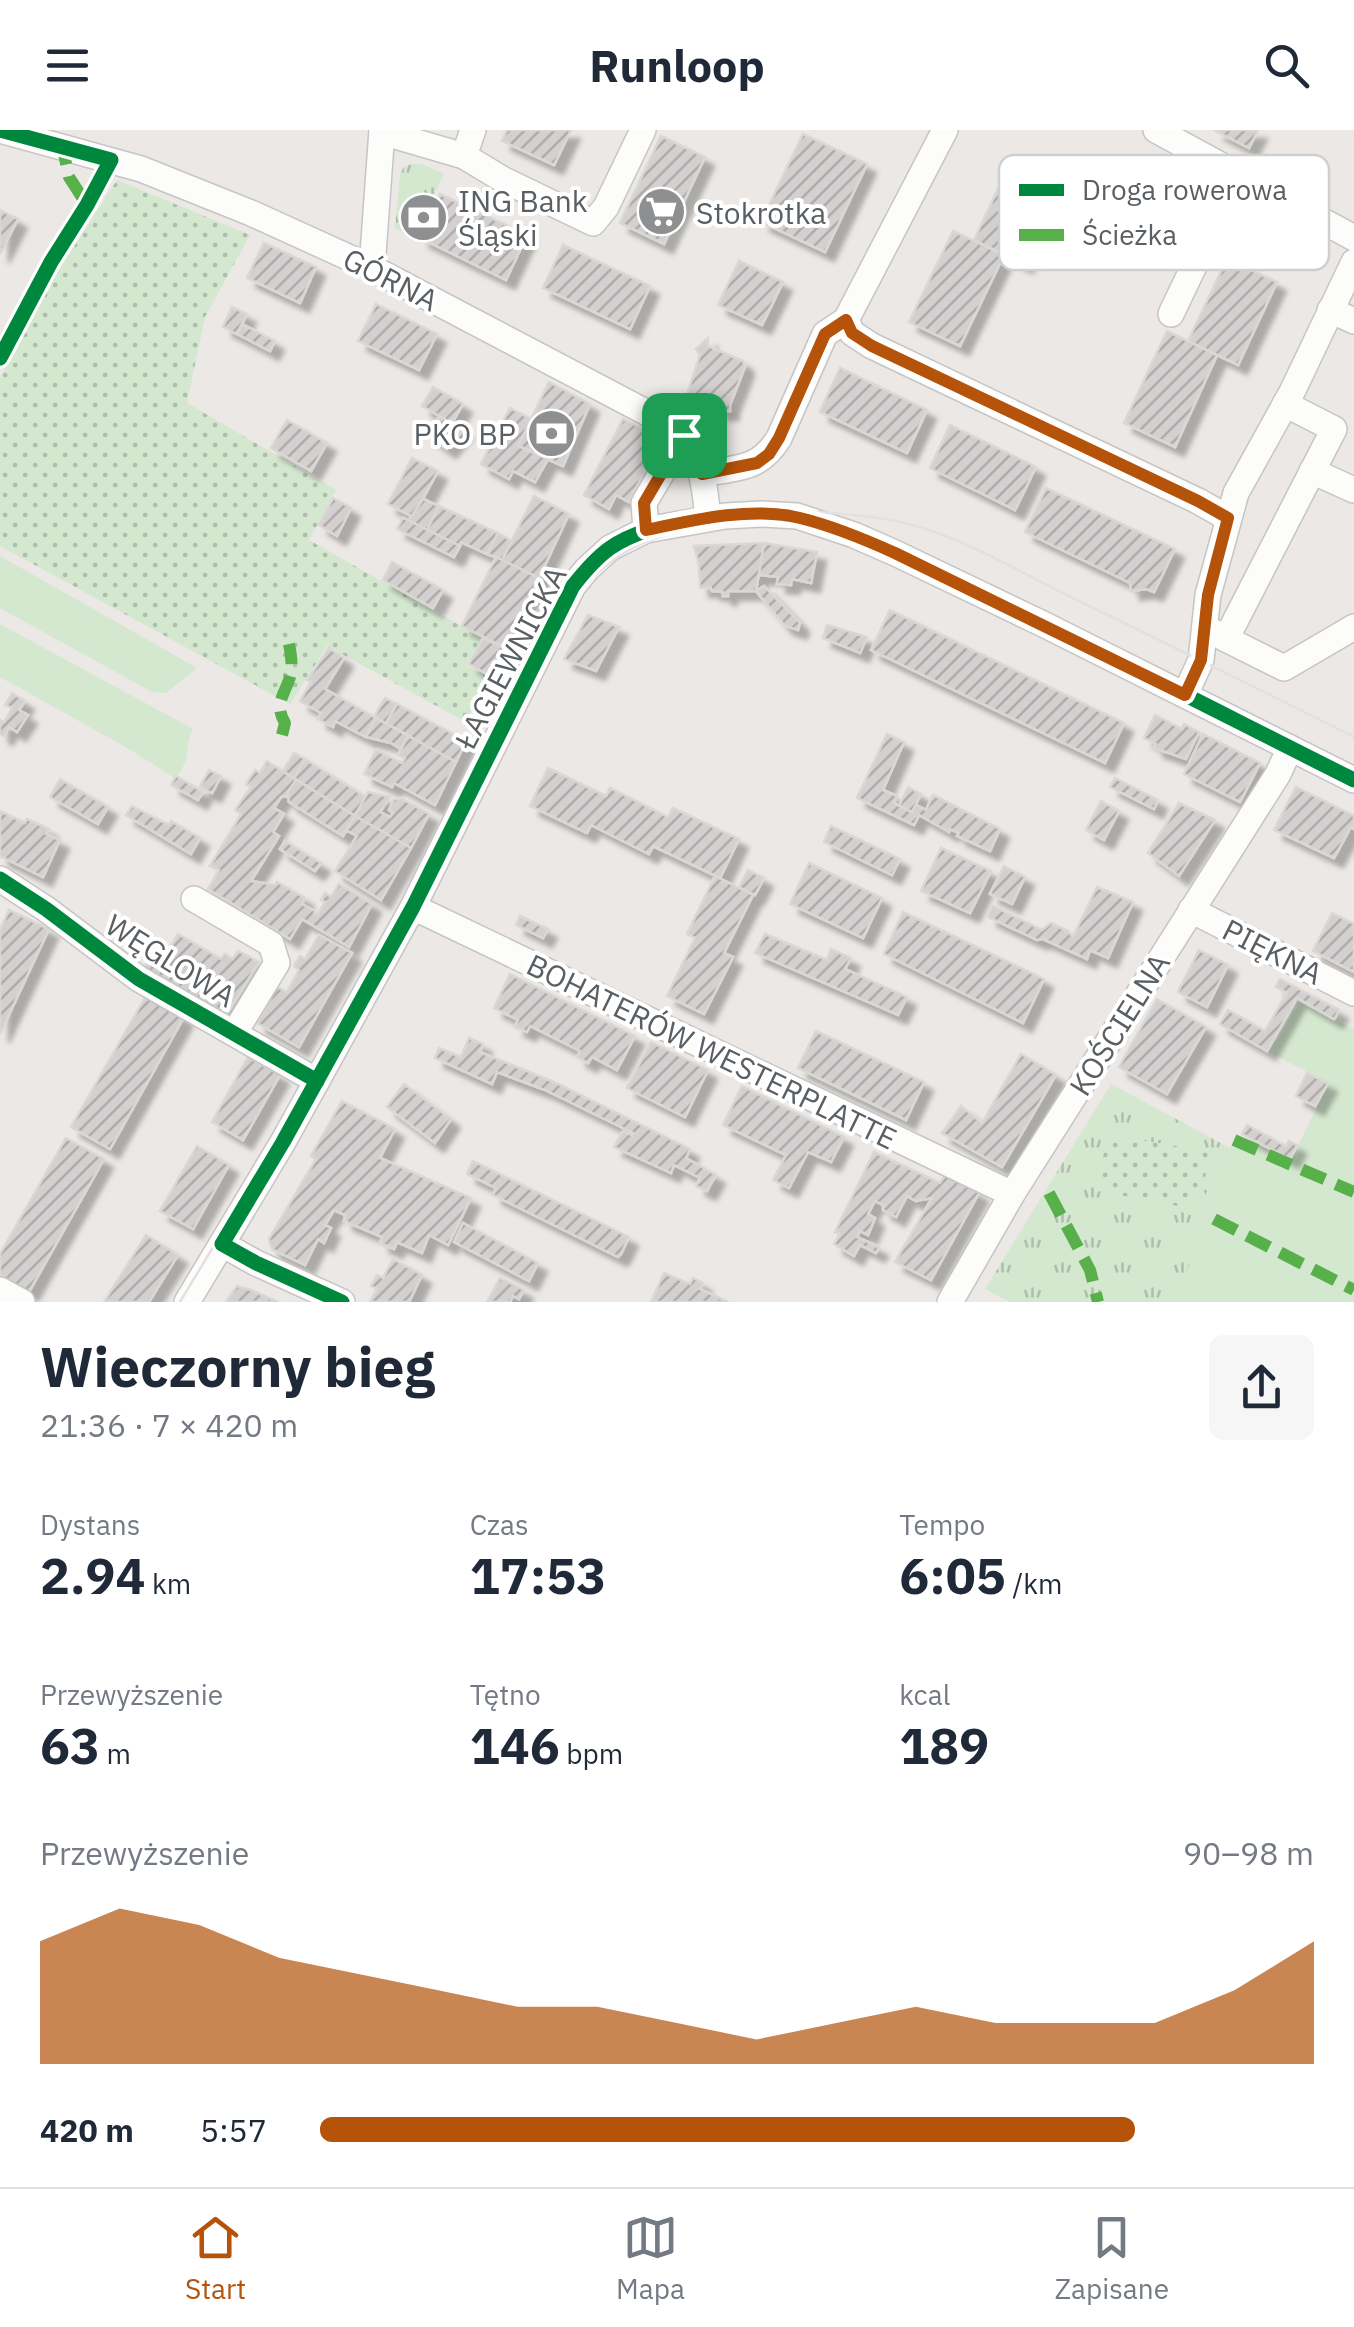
<!DOCTYPE html>
<html lang="pl">
<meta charset="utf-8">
<style>
:root{--surface:#fff;--page:#f6f6f7;--text:#1f2937;--muted:#747a83;--line:#e0e1e3;--accent:#b45309}
body{margin:0;font-family:"IBM Plex Sans",sans-serif;background:var(--page);color:var(--text);height:100vh;display:flex;flex-direction:column;font-size:38px;white-space:nowrap}
*{box-sizing:border-box;margin:0}
p{font-size:32px;color:var(--muted)}
.icon{flex:none;width:55px;height:55px;fill:none;stroke:currentColor;stroke-width:2;stroke-linecap:round;stroke-linejoin:round}
.map{position:relative;height:1172px;overflow:hidden}
.details{display:flex;flex-direction:column;background:var(--surface);flex:1}
.details>*{flex:none}
.pin{position:absolute;display:grid;place-items:center;width:85px;height:85px;color:#fff;margin:-42px;border-radius:20px;box-shadow:0 5px 15px #0006}
.round{display:grid;place-items:center;flex:none;width:105px;height:105px;border-radius:15px;background:var(--page)}
.head{display:flex;align-items:center;justify-content:space-between;height:170px;padding:0 40px}
h1{font-size:55px;font-weight:700;line-height:75px}
.figures{display:grid;grid-template-columns:repeat(3,1fr);gap:15px;height:170px;padding:10px 40px}
.figures div{display:grid;align-content:center}
.figures b{font-size:50px;font-weight:700}
.figures small{font-size:28px;font-weight:400}
.figures p{font-size:28px}
.chart{height:280px;padding:20px 40px}
.chart p{display:flex;justify-content:space-between}
.chart svg{width:100%;height:180px;margin-top:10px;fill:var(--accent);opacity:.7}
ul{padding:0 40px;list-style:none;font-size:32px}
li{display:grid;grid-template-columns:160px 120px 1fr;align-items:center;height:75px}
li i{height:25px;border-radius:12px;background:var(--accent)}
header{display:flex;justify-content:space-between;align-items:center;height:130px;padding:0 40px;background:var(--surface);font-size:45px;font-weight:700}
.menu{display:flex;justify-content:space-around;align-items:center;height:140px;border-top:2px solid var(--line);background:var(--surface);font-size:28px;color:var(--muted)}
.menu a{display:grid;justify-items:center;gap:5px}
.menu .on{color:var(--accent)}
.map>svg:first-child{display:block}
.grass{fill:url(#grass-tufts)}
.park{fill:url(#park-dots)}
.garden{fill:#d4e7cf}
.building{fill:url(#building-hatch);stroke:#dad8d4;stroke-width:2.5;filter:url(#shadow)}
.lines{fill:none;stroke-linecap:round;stroke-linejoin:round}
.minor-casing{stroke:#c6c5c6;stroke-width:28}
.minor{stroke:#fcfcfb;stroke-width:25}
.tram{stroke:#e2e1e2;stroke-width:2.5}
.quiet{stroke:#58b04a;stroke-width:12;stroke-dasharray:25 12;stroke-linecap:butt}
.cycleway-casing{stroke:#fff;stroke-width:21}
.cycleway{stroke:#00873e;stroke-width:15}
.route-casing{stroke:#fff;stroke-width:20}
.route{stroke:#b45309;stroke-width:12}
.labels{text-anchor:middle;dominant-baseline:central;stroke-width:8;stroke-linejoin:round;paint-order:stroke}
.poi-label{font-size:30px;fill:#5a5f63;stroke:#fff;text-anchor:start}
.street-label{font-size:30px;fill:#5a5f63;stroke:#fff}
.key{fill:#fff;stroke:#cecfd0;stroke-width:2.5}
.key-label{font-size:28px;fill:#5a5f63}
</style>
<header><svg class="icon" aria-label="menu" viewBox="0 0 24 24"><path d="M4 6h16M4 12h16M4 18h16"/></svg>Runloop<svg class="icon" aria-label="search" viewBox="0 0 24 24"><circle cx="10" cy="10" r="6"/><path d="M15 15l6 6"/></svg></header>
<div class="map">
<svg width="1354" height="1172" viewBox="0 0 1354 1172">
<defs>
<pattern id="grass-tufts" width="24" height="20" patternUnits="userSpaceOnUse" patternTransform="scale(2.5)"><rect width="24" height="20" fill="#d4e7cf"/><path d="M3 7l-1-3M5 7V3M7 7l1-3M15 17l-1-3M17 17v-4M19 17l1-3" fill="none" stroke="#afbeac"/></pattern>
<pattern id="park-dots" width="8" height="8" patternUnits="userSpaceOnUse" patternTransform="scale(2.5)"><rect width="8" height="8" fill="#d4e7cf"/><path d="M2 2h.1M6 6h.1" fill="none" stroke="#afbeac" stroke-width="1.8" stroke-linecap="round"/></pattern>
<pattern id="building-hatch" width="6" height="6" patternUnits="userSpaceOnUse" patternTransform="scale(2.5)"><rect width="6" height="6" fill="#d3d0cf"/><path d="M-1 1l2-2M0 6l6-6M5 7l2-2" fill="none" stroke="#aeacac"/></pattern>
<filter id="shadow"><feDropShadow dx="9" dy="9" stdDeviation="2.5" flood-color="#0004"/></filter>
</defs>
<rect width="100%" height="100%" fill="#ebe8e5"/>
<g class="grass">
<path d="M410,34h11l23,10 -31,62 -18,-8 5,-53 3,-7z"/>
<path d="M1111,954l119,64 -30,57 37,19 -5,11 -56,56 20,11h-186l-25,-13z"/>
</g>
<g class="park">
<path d="M117,50l133,55 -45,82 -18,86 149,87 -27,50 173,98 -16,27 24,13 -24,44 -139,-76 -37,58 -290,-158v-168l52,-97z"/>
<path d="M1107,1005l102,16 -5,36 -15,21 -92,-17z"/>
</g>
<g class="garden">
<path d="M0,426l197,112 -31,25 -14,-1 -152,-84z"/>
<path d="M0,494l193,105c-10,19 0,29 -18,49l-51,-32 -124,-69z"/>
<path d="M1298,872l56,27v273h-158l-20,-10 34,-68 21,10 6,-9 -37,-20 37,-70 54,25 38,-77 -60,-31z"/>
</g>
<g class="building">
<path d="M507,0h64l-17,35 -52,-24z"/>
<path d="M1214,0h44l-9,18z"/>
<path d="M803,4l64,30 -42,88 -64,-30z"/>
<path d="M661,6l44,21 -41,87 -44,-21z"/>
<path d="M1013,27l51,24 -40,83 -50,-24z"/>
<path d="M440,64l87,41 -21,45 -86,-42z"/>
<path d="M0,80l18,9 -18,35z"/>
<path d="M953,101l51,24 -44,91 -51,-24z"/>
<path d="M264,113l52,24 -16,36 -53,-25z"/>
<path d="M563,115l87,41 -20,43 -87,-41z"/>
<path d="M1227,129l50,23 -39,83 -50,-24z"/>
<path d="M739,131l44,21 -21,43 -44,-20z"/>
<path d="M376,174l61,30 -18,36 -61,-29z"/>
<path d="M232,177l15,7 -10,20 -14,-7z"/>
<path d="M242,194l33,17 -5,10 -33,-17z"/>
<path d="M1167,201l50,24 -42,92 -51,-24z"/>
<path d="M708,208v8l35,15 2,6 -15,38v6h-11v-6l-32,-11 13,-39 -4,-6z"/>
<path d="M840,238l87,42 -20,43 -87,-41z"/>
<path d="M549,252l41,22 -27,62 -45,-20z"/>
<path d="M433,257l30,17 -11,19 -30,-17z"/>
<path d="M510,278l21,11 -13,27 30,13 -13,23 -22,-11 -4,8 -28,-15z"/>
<path d="M439,286l24,14 -16,19 -18,-13z"/>
<path d="M623,289l38,19 -32,64 -13,-7 -7,14 -25,-14z"/>
<path d="M287,290l40,23 -16,28 -40,-23z"/>
<path d="M950,295l86,42 -21,43 -85,-42z"/>
<path d="M412,328l26,13 -25,46 -25,-13z"/>
<path d="M1046,358l129,61 -21,43 -8,-3 -15,2 -1,-8 -105,-51z"/>
<path d="M534,366l35,18 -30,64 -37,-18z"/>
<path d="M333,368l18,10 -14,28 -18,-11z"/>
<path d="M423,369l16,7 -12,24 -18,-10z"/>
<path d="M439,376l59,27 -11,21 -26,-12 -1,4 -33,-16z"/>
<path d="M403,388l57,28 -6,11 -57,-28z"/>
<path d="M498,403l14,8 -10,19 -15,-6z"/>
<path d="M764,413l-8,48h-28v5h-5v-4l-11,-1 -1,-3h-11l-1,-23 -5,-19z"/>
<path d="M764,413l53,9 -6,31 -19,-4 -1,6 -14,-1 1,-7 -19,-2z"/>
<path d="M496,427l43,21 -35,69 -42,-21z"/>
<path d="M392,432l51,28 -10,18 -50,-28z"/>
<path d="M764,456l36,37 -2,7 -13,-4 -29,-35z"/>
<path d="M890,480l234,113 -19,40 -234,-113z"/>
<path d="M588,485l31,12 -23,44 -32,-12z"/>
<path d="M827,495l40,12 -7,16 -37,-15z"/>
<path d="M483,508l21,10 -15,27 -20,-11z"/>
<path d="M329,518l15,10 -19,31 51,29 -10,19 -31,-16 -2,6 -15,-8 3,-6 -21,-12 11,-19 -4,-2z"/>
<path d="M12,563l13,8 -6,9 9,5 -11,17 -8,-5 -5,9 -4,-2v-14l4,2 8,-14 -7,-3z"/>
<path d="M385,568l12,6 -11,19 -12,-6z"/>
<path d="M397,574l69,37 -10,21 -70,-39z"/>
<path d="M1155,585l27,14 2,-5 15,8 -13,27 -32,-11 2,-4 -12,-6z"/>
<path d="M376,588l32,18 -7,13 -10,-6 -25,-6z"/>
<path d="M887,604l17,8 -21,48 14,6 -3,7 18,9 4,-7 10,5 7,-15 67,34 -10,22 -33,-15 2,-3 -9,-4 -1,3 -30,-17 -5,10 -57,-27z"/>
<path d="M1203,604l57,29 -20,39 -56,-28z"/>
<path d="M408,606l48,26 -21,43 -41,-22 -2,4 -28,-13 12,-24 26,13 3,-5 -7,-3z"/>
<path d="M294,623l11,6 -11,19 -11,-7z"/>
<path d="M305,629l61,38 -11,19 -61,-38z"/>
<path d="M267,631l29,19 -8,16 -7,1 -7,11 10,6 -11,18 6,4 -28,45 24,4 2,-3 28,16 -3,6 13,7 -1,3 3,1 8,-13 -4,-2 4,-7 6,4 8,-13 33,20 -23,43 -47,-28 -12,20 -82,-50 11,-19 -9,-4 31,-52 -6,-4 16,-23 -5,-3 9,-14 5,3z"/>
<path d="M548,638l58,28 4,-8 58,29 5,-9 66,31 -19,39 -67,-32 -4,8 -58,-29 -4,8 -57,-27z"/>
<path d="M209,640l12,6 -9,17 -12,-6z"/>
<path d="M176,646l27,16 -5,8 -27,-15z"/>
<path d="M1115,648l43,22 -4,9 -44,-22z"/>
<path d="M60,649l48,28 -10,17 -48,-27z"/>
<path d="M296,650l59,36 -12,20 -54,-34 -2,-9z"/>
<path d="M908,657l13,7 -9,18 -13,-6z"/>
<path d="M1296,657l58,29v13l-3,-2 -17,31 -60,-28z"/>
<path d="M368,662l22,5 -10,15 10,5 3,-4 -4,-3 5,-11h8l27,15 -18,34 -56,-32z"/>
<path d="M1101,671l18,10 -15,29 -18,-10z"/>
<path d="M1179,673l36,17 -36,56 -31,-23z"/>
<path d="M132,676l37,19 2,-4 29,17 -9,16 -65,-39z"/>
<path d="M0,681l25,12 2,-4 22,10 -3,5 14,6 -17,37 -43,-21z"/>
<path d="M355,686l56,32 -30,52 -46,-29 22,-35 -11,-6z"/>
<path d="M831,696l69,33 -8,16 -68,-33z"/>
<path d="M285,711l36,22 -6,8 -35,-22z"/>
<path d="M941,718l50,23 -21,42 -49,-22z"/>
<path d="M809,733l73,35 -19,40 -73,-34z"/>
<path d="M1004,736l21,11 -13,27 -22,-10z"/>
<path d="M748,740l16,8 -9,17 -16,-8z"/>
<path d="M715,746l38,19 -29,58 9,4 -29,57 -37,-18 28,-58 -8,-4z"/>
<path d="M1097,757l36,15 -25,56 -18,-8 -3,9 -44,-20 -6,1 -49,-23 5,-11 49,24 9,-7 17,8 5,6z"/>
<path d="M9,780l40,19 -49,105v-104z"/>
<path d="M903,782l141,67 -21,44 -139,-69z"/>
<path d="M1332,783l22,11v48l-41,-21z"/>
<path d="M520,786l28,13 -5,9 -27,-13z"/>
<path d="M178,804l43,25 4,-5 8,5 5,-8 21,11 -32,52 -83,-47 12,-17 9,6z"/>
<path d="M765,804l62,26 4,-11 20,9 -6,11 62,28 -9,18 -143,-62z"/>
<path d="M319,805l33,18 -53,94 -42,-24 20,-36 10,5 12,-22 -5,-4 6,-10 5,3z"/>
<path d="M1199,820l29,15 -21,42 -29,-15z"/>
<path d="M510,844l125,62 -18,34 -25,-13 -4,6 -11,-6 3,-6 -50,-25 -3,6 -12,-5 3,-7 -24,-12z"/>
<path d="M1280,849l59,31 -3,6 -2,3 -37,-21 -30,53 -47,-27 8,-14 37,21 22,-38 -11,-6z"/>
<path d="M146,866l38,21 -74,132 -39,-22z"/>
<path d="M1157,869l49,28 -39,67 -48,-27z"/>
<path d="M816,901l108,51 -18,38 -108,-52z"/>
<path d="M469,908l14,6 -3,8 74,30 136,67 -4,9 30,17 -9,16 -11,-5 4,-8 -26,-13 -3,8 -57,-26 9,-16 9,4 1,-2 -88,-43 -48,-18 -5,12 -57,-26 4,-10 22,9z"/>
<path d="M651,912l57,28 -23,47 -58,-29z"/>
<path d="M1021,924l35,21 -54,92 -60,-34 19,-27 21,17z"/>
<path d="M248,927l32,18 -37,65 -31,-18z"/>
<path d="M1307,943l21,10 -13,23 -19,-10z"/>
<path d="M404,954l47,35 -16,24 -48,-36z"/>
<path d="M742,956l102,51 -13,25 -23,-10 -19,36 -16,-8 13,-25 -63,-30z"/>
<path d="M342,971l53,28 -15,29 91,40 -23,47 -19,-10 -7,18 -25,-11 -3,7 -14,-6 2,-6 -38,-16 1,-6 -11,-5 -9,15 6,3 -7,15 -6,-4 -13,26 -33,-16 -3,-10 47,-80 -5,-3z"/>
<path d="M1247,995l39,21 3,-5 8,4 -7,14 -48,-25z"/>
<path d="M66,1008l38,21 -75,133 -29,-17v-21z"/>
<path d="M197,1016l32,19 -36,64 -33,-18z"/>
<path d="M874,1022l66,31 6,-9 33,19 -48,87 -36,-18 37,-64 -16,3 -9,-5 -11,21 -13,-7v-5l-8,-4 -7,13 7,4 -7,17 -8,-4 -3,6 22,10 -3,6 -16,-8 -6,11 -20,-12 6,-10 -5,-2z"/>
<path d="M473,1031l156,76 -8,17 -3,3 -125,-62 3,-7 -29,-14z"/>
<path d="M463,1093l75,40 -9,18 -75,-39z"/>
<path d="M146,1105l32,20 -29,47h-45z"/>
<path d="M393,1129l29,16 -13,27h-39l7,-13 -6,-3 6,-11 6,3z"/>
<path d="M664,1143l26,11 3,-6 10,5 -3,6 28,13h-77z"/>
<path d="M500,1148l24,12 -5,9 -6,-3 -3,6h-23z"/>
<path d="M237,1156l14,4 27,12h-52z"/>
</g>
<g class="lines">
<defs>
<g id="minor">
<path d="M0,0l141,39 110,44 121,55 302,159c28,23 30,56 34,90"/>
<path d="M945,0l-99,190 6,13 20,13 326,155 30,17"/>
<path d="M1156,0l198,108"/>
<path d="M382,2l82,24 9,-26"/>
<path d="M464,26l38,23 91,44 13,-16 37,-77"/>
<path d="M372,138l10,-138"/>
<path d="M1330,180l24,11"/>
<path d="M1171,184l67,-140"/>
<path d="M1312,341l42,19"/>
<path d="M702,344c35,-7 57,-3 77,-36l46,-104 21,-14"/>
<path d="M646,400l-2,-27 40,-68"/>
<path d="M1206,498l20,11 108,-210 -49,-25"/>
<path d="M1226,509l58,29 70,-41"/>
<path d="M1185,565l16,-35 7,-65 28,-102 57,-103 61,-128"/>
<path d="M0,749l46,30 93,70 178,102"/>
<path d="M194,769l77,45 6,19 -42,69"/>
<path d="M413,777l599,287"/>
<path d="M1191,780l163,83"/>
<path d="M222,1114l34,19 86,39"/>
<path d="M0,1160l22,12"/>
<path d="M187,1172l96,-160 130,-235 160,-321 14,-17 23,-21 36,-18 79,-14 37,-2 35,2 57,19 41,18 148,71 311,156"/>
<path d="M950,1172l62,-108 266,-420 12,-26"/>
</g>
</defs>
<use href="#minor" class="minor-casing"/>
<use href="#minor" class="minor"/>
<g class="tram">
<path d="M569,478c28,-44 66,-68 117,-78"/>
<path d="M180,1172l129,-214 33,-60 64,-118 167,-333c12,-17 25,-31 44,-41 57,-31 138,-28 201,-24 36,3 71,5 105,16 53,17 102,47 152,71 93,45 186,91 279,138"/>
</g>
<g class="quiet">
<path d="M61,10l8,37 18,28"/>
<path d="M282,605l3,-12c-11,-19 -1,-27 5,-46 3,-10 1,-23 -1,-33"/>
<path d="M1234,1010l120,52"/>
<path d="M1049,1063l41,77 8,32"/>
<path d="M1214,1089l140,71"/>
</g>
<defs>
<g id="cycleway">
<path d="M0,0l111,30 -24,45 -36,57 -51,96"/>
<path d="M0,749l46,30 93,70 178,102"/>
<path d="M342,1172l-86,-39 -34,-19 61,-102 130,-235 160,-321c11,-14 23,-28 37,-38 42,-29 136,-40 185,-32 10,2 20,6 30,9 48,15 93,39 139,61 132,62 260,129 390,194"/>
</g>
</defs>
<use href="#cycleway" class="cycleway-casing"/>
<use href="#cycleway" class="cycleway"/>
</g>
<g class="lines">
<defs>
<path id="route" d="M846,190l6,13 20,13 326,155 30,17 -20,77 -7,65 -16,35 -290,-142c-31,-14 -62,-27 -95,-35 -48,-12 -107,2 -154,12l-2,-27 40,-68 13,19 5,20 55,-11 12,-9 10,-16 46,-104z"/>
</defs>
<use href="#route" class="route-casing"/>
<use href="#route" class="route"/>
</g>
<defs>
<symbol id="supermarket-disc" viewBox="-11 -11 22 22"><circle r="9.5" fill="#8d8f90" stroke="#fff"/><path d="M-6-5.5h2.5l.6 2H6L4.5 2H-2.5L-4.4-4H-6ZM-1.5 3.2a1.3 1.3 0 1 0 .1 0ZM3 3.2a1.3 1.3 0 1 0 .1 0Z" fill="#fff"/></symbol>
<symbol id="bank-disc" viewBox="-11 -11 22 22"><circle r="9.5" fill="#8d8f90" stroke="#fff"/><path d="M-6-4H6V4H-6ZM0-2.3a2.3 2.3 0 1 0 0 4.6a2.3 2.3 0 1 0 0-4.6Z" fill="#fff"/></symbol>
</defs>
<g fill-rule="evenodd">
<use href="#supermarket-disc" x="634" y="54" width="55" height="55"/>
<use href="#bank-disc" x="396" y="60" width="55" height="55"/>
<use href="#bank-disc" x="524" y="276" width="55" height="55"/>
</g>
<g class="labels">
<g class="poi-label">
<text x="458" y="70">ING Bank<tspan x="458" dy="34">Śląski</tspan></text>
<text x="696" y="82">Stokrotka</text>
<text x="516" y="303" text-anchor="end">PKO BP</text>
</g>
<g class="street-label">
<text transform="translate(391 149) rotate(27)">GÓRNA</text>
<text transform="translate(510 527) rotate(-62)">ŁAGIEWNICKA</text>
<text transform="translate(1273 821) rotate(27)">PIĘKNA</text>
<text transform="translate(171 830) rotate(32)">WĘGLOWA</text>
<text transform="translate(1119 894) rotate(-58)">KOŚCIELNA</text>
<text transform="translate(712 921) rotate(26)">BOHATERÓW WESTERPLATTE</text>
</g>
</g>
<rect x="999" y="25" width="330" height="115" rx="15" class="key"/>
<rect x="1019" y="54" width="45" height="12" fill="#00873e"/>
<rect x="1019" y="99" width="45" height="12" fill="#58b04a"/>
<g class="key-label">
<text x="1082" y="70">Droga rowerowa</text>
<text x="1082" y="115">Ścieżka</text>
</g>
</svg>
<div class="pin" style="left:684px;top:305px;background:#1e9e55"><svg class="icon" aria-label="arrive" viewBox="0 0 24 24"><path d="M6 21V4h12l-3 4 3 4H6"/></svg></div>
</div>
<section class="details">
<div class="head"><div><h1>Wieczorny bieg</h1><p>21:36 · 7 × 420 m</p></div><a class="round"><svg class="icon" aria-label="share" viewBox="0 0 24 24"><path d="M12 15V3M7 8l5-5 5 5M5 13v7h14v-7"/></svg></a></div>
<div class="figures">
<div><p>Dystans</p><b>2.94<small> km</small></b></div>
<div><p>Czas</p><b>17:53</b></div>
<div><p>Tempo</p><b>6:05<small> /km</small></b></div>
</div>
<div class="figures">
<div><p>Przewyższenie</p><b>63<small> m</small></b></div>
<div><p>Tętno</p><b>146<small> bpm</small></b></div>
<div><p>kcal</p><b>189</b></div>
</div>
<div class="chart"><p><span>Przewyższenie</span>90–98 m</p>
<svg viewBox="0 0 160 44" preserveAspectRatio="none"><path d="M0 44V14L10 6L20 10L30 18L40 22L50 26L60 30L70 30L80 34L90 38L100 34L110 30L120 34L130 34L140 34L150 26L160 14V44z"/></svg>
</div>
<ul>
<li><b>420 m</b>5:57<i style="width:82%"></i></li>
</ul>
</section>
<nav class="menu">
<a class="on"><svg class="icon" aria-label="home" viewBox="0 0 24 24"><path d="M3 11l9-7 9 7M6 9v11h12V9"/></svg>Start</a>
<a><svg class="icon" aria-label="map" viewBox="0 0 24 24"><path d="M3 6l6-2 6 2 6-2v14l-6 2-6-2-6 2zM9 4v14M15 6v14"/></svg>Mapa</a>
<a><svg class="icon" aria-label="saved" viewBox="0 0 24 24"><path d="M7 4h10v16l-5-4-5 4z"/></svg>Zapisane</a>
</nav>
